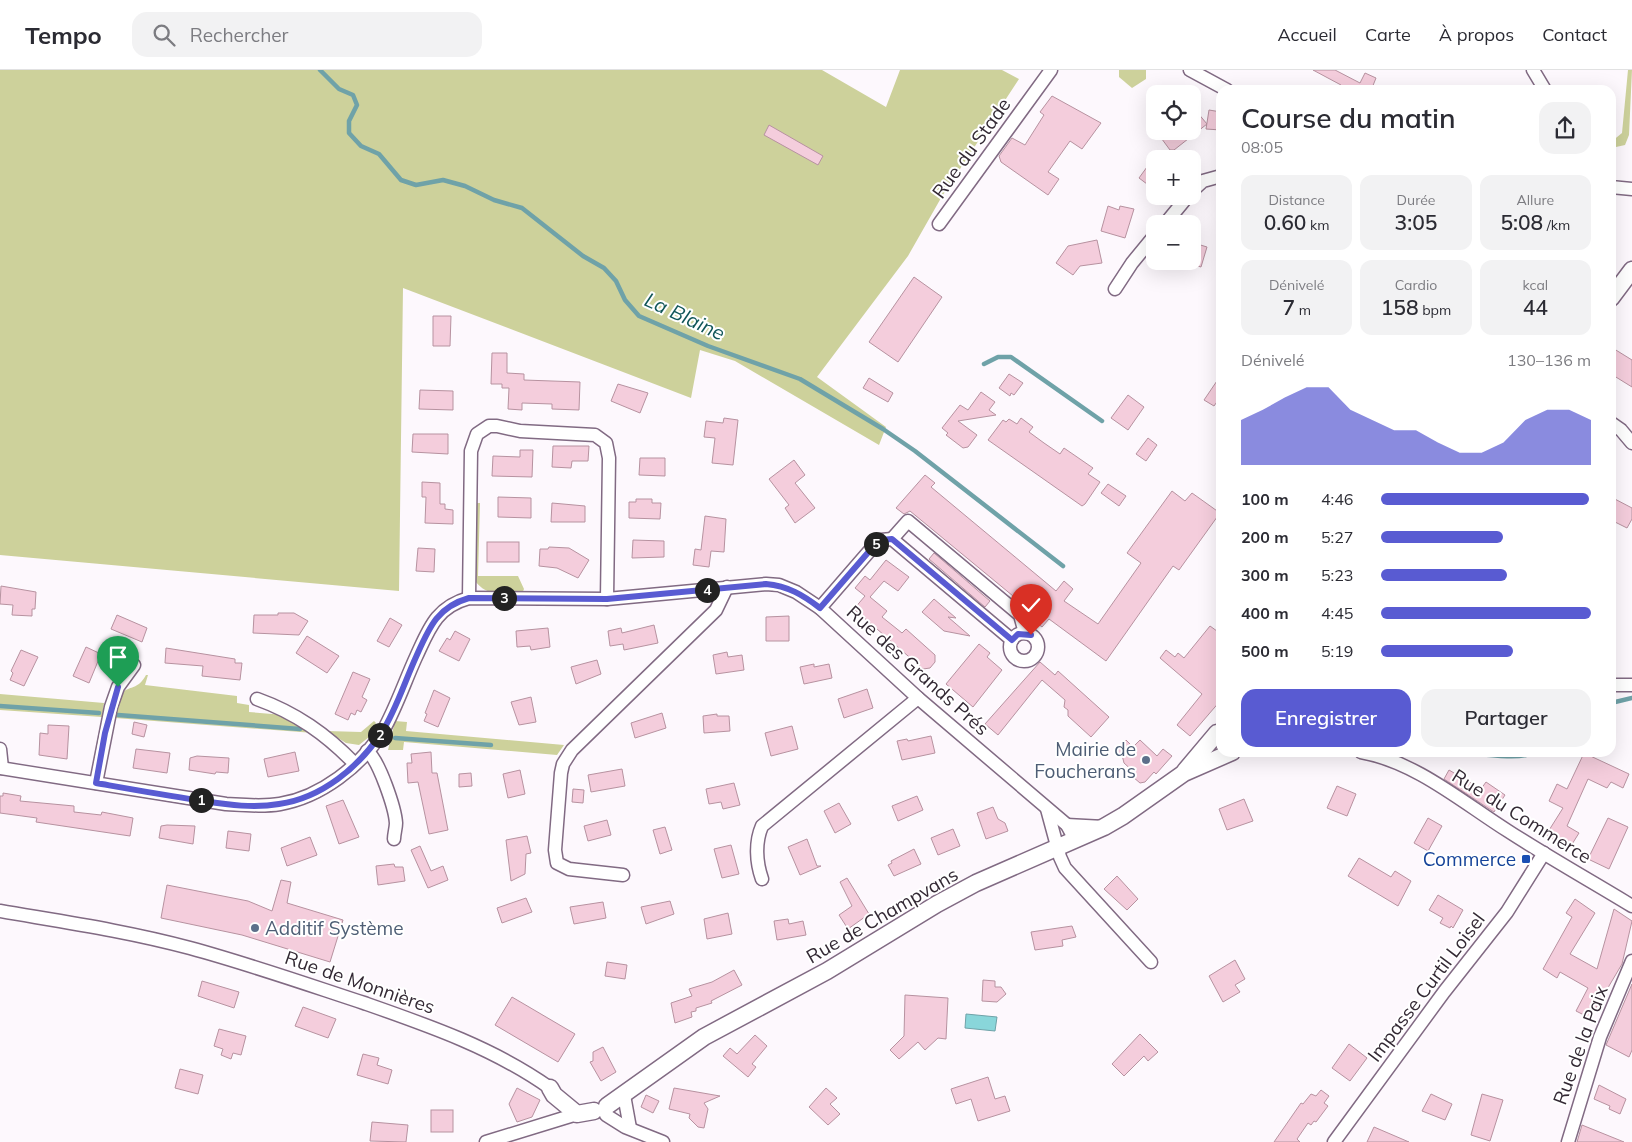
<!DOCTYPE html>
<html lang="fr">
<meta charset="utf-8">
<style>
:root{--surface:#fff;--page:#f2f2f3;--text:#2b2b33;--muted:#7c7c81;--line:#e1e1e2;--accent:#595bd2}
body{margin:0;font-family:Mulish,sans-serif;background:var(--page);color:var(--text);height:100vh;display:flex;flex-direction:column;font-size:19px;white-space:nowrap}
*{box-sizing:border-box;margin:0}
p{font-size:16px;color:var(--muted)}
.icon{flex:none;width:28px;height:28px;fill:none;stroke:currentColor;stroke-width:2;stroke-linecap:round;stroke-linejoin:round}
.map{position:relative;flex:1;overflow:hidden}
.panel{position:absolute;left:1216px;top:15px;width:400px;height:672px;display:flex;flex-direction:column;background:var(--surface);border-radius:15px;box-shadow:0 5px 20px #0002}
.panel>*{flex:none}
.controls{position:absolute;left:1146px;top:15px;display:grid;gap:10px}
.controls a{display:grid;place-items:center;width:55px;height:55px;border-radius:10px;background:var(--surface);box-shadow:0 5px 20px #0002;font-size:25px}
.pin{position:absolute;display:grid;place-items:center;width:42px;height:42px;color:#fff;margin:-51px -21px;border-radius:50% 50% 50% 0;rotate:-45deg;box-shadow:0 0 5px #0007}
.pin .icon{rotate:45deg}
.km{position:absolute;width:25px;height:25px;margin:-12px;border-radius:50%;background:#222;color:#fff;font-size:14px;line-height:25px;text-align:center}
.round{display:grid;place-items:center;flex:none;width:52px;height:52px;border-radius:15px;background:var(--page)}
.summary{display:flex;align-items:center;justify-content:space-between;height:85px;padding:0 25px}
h1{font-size:28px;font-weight:600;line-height:38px}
.metrics{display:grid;grid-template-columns:repeat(3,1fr);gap:8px;height:85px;padding:5px 25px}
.metrics div{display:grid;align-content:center;border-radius:12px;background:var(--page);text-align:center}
.metrics b{font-size:21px;font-weight:600}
.metrics small{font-size:14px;font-weight:400}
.metrics p{font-size:14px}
.chart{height:140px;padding:10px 25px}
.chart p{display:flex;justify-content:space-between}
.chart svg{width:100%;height:90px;margin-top:5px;fill:var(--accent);opacity:.7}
.cta{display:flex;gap:10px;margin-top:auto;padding:10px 25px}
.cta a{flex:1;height:58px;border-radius:15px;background:var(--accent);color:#fff;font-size:20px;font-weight:600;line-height:58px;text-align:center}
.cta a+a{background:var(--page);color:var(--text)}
ul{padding:0 25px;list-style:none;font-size:16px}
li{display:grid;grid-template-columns:80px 60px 1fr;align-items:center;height:38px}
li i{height:12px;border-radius:6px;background:var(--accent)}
header{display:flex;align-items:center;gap:30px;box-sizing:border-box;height:70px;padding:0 25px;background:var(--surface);border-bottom:1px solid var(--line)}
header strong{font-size:24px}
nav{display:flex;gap:28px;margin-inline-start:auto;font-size:18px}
.search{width:350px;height:45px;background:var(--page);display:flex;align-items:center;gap:12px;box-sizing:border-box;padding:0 18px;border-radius:15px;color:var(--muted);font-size:19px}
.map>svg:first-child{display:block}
.green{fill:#cdd19b}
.water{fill:#89d6da;stroke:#6fa2a8}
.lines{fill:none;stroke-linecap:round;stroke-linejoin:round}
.stream{stroke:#6fa2a8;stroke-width:4.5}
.building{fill:#f4cddc;stroke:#b792a0}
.minor-casing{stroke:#816a83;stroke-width:15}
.tertiary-casing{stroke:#816a83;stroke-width:19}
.minor{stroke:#fff;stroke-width:12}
.tertiary{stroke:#fff;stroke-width:16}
.route-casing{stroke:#fff;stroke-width:10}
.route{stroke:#595bd2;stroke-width:6}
.service-dot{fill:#5c6f8a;stroke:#fff;stroke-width:2}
.transit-dot{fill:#1a4fb4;stroke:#fff;stroke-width:2}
.labels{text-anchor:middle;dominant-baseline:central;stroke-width:4;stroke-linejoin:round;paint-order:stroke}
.street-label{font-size:19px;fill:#332934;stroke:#fff}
.service-label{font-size:19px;fill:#4e5e75;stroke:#fff;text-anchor:end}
.transit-label{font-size:19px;fill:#164399;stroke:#fff;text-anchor:end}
.water-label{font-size:20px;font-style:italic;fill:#105558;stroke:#fff}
</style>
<header>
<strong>Tempo</strong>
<div class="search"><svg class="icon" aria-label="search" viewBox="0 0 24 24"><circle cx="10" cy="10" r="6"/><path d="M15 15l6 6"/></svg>Rechercher</div>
<nav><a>Accueil</a><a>Carte</a><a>À propos</a><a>Contact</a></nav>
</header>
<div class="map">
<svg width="1632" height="1072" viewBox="0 0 1632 1072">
<rect width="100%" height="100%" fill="#fdf8fd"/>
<g class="green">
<path d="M0,0h822l64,37 14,-37h102l17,9 -78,119 -33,58 -91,121 69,50 -7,18 -144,-84 -35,-11 -9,48 -288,-110 -4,303 -399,-36z"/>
<path d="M1119,0h27v9l-14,9 -13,-11z"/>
<path d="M1628,0h4l-3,65 -4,10 -9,2 -5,-1v-4l11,-9z"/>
<path d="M475,433h5l-2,73h40l6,13 -2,5c-20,0 -37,3 -49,-16z"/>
<path d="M146,605h2l-3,10 92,11v7l12,2v7l35,3 30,18 -199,-15c3,-42 19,-20 31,-43z"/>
<path d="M0,624l104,9 -2,14 -102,-7z"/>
<path d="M374,651l2,2 -7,14 -10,8 -13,-2 -19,-12 34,1z"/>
<path d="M395,651l12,1 -1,9 158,14 -7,10 -153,-13 -1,8h-15z"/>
</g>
<path class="water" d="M966,944l31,3 -2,14 -30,-3z"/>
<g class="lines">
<g class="stream">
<path d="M320,0l19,19 14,6 4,10 -8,16v12l12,13 18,8 22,26 15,5 27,-5 22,6 29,14 28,8 61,48 21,12 12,13 9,19 14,16 69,30 92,33 83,50 32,22 148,115"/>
<path d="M984,294l14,-7h13l91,64"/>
<path d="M1611,633l21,-5"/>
<path d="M0,636l99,7"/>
<path d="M118,645l182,14"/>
<path d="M395,668l96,7"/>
<path d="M1461,682c14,1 62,9 72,0"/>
</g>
</g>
<g class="building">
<path d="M1313,0h22l25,13 5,-10 11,5 -4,10 3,2h-36l2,-5z"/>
<path d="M1052,26l49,27 -19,26 -12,-8 -22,31 11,7 -11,16 -47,-33 -2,-6 13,-18 13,7 19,-30 -4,-3z"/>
<path d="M1192,36l15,18 -33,26h-4l-14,-19h36z"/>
<path d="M1209,40l12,2v18l-15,-1z"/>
<path d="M769,55l54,31 -5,9 -54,-30z"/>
<path d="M1155,86v34l-16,-12z"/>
<path d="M1108,136l11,4 1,-4 14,3 -9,29 -24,-7z"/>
<path d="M1097,170l5,23 -22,3 -7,9 -17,-12 12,-17z"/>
<path d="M1194,173l13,4 -6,20 -13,-4 4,-2z"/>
<path d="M914,207l28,20 -44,65 -29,-20z"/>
<path d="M433,246h18l-1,30h-17z"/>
<path d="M1611,277l21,13v27l-21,-13z"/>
<path d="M492,283h15v20l17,1v6l56,2 -1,28 -27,-1v-5l-30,-1v7l-14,-1 1,-21h-7v-4h-11z"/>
<path d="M1009,304l14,9 -9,12 -3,-2 -1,3 -11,-8z"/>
<path d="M1221,305v21l-7,10 -10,-6z"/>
<path d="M869,308l24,15 -5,9 -25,-14z"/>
<path d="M618,314l30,9 -8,20 -29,-12z"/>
<path d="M420,320l33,1v19l-34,-1z"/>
<path d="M981,322l14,10 -6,8 7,5 -38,6 19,14 -9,12 -5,1 -17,-13 2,-2 -6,-5 18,-23 8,5z"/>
<path d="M1128,325l16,12 -16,23 -17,-12z"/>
<path d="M724,348l14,2 -5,45 -21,-2 3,-25 -11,-1 2,-16 17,2z"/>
<path d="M1021,348l12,9 -4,5 15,11 16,11 4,-6 29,20 -5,6 12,8 -15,22 -3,2 -94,-66 15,-20 3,2 3,-3 8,5z"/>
<path d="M413,364h35v20l-36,-2z"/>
<path d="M1148,368l9,7 -11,16 -10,-7z"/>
<path d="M553,376h36l-1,15h-16l-1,7 -19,-1z"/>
<path d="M520,380h13l-1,27 -40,-1 1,-20 27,1z"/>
<path d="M640,388h25v18l-26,-1z"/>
<path d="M794,390l11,15 -10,8 20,25 -20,15 -10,-15 4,-3 -20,-26z"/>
<path d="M925,405l10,8 -4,4 125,104 8,-10 9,8 -9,12 34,23 43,-61 -14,-10 45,-62 13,10 7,-8 28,20 -41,57 -6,-4 -67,95 -57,-42 -7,8 -10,-8 4,-4 -126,-104 -6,3 -8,-6z"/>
<path d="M422,412l18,1v21h5v5l8,1v14l-28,-1 1,-26h-4z"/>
<path d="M1108,414l18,12 -7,10 -18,-13z"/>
<path d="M498,427l33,1v20l-33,-1z"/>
<path d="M1611,427l21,11v11l-5,9 -16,-8z"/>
<path d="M636,429h16v4h9l-1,16 -31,-1v-16h7z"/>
<path d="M552,433l33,3v16h-34z"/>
<path d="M705,446l21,3 -2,33 -13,-1 -2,16 -16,-2 2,-16 6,1z"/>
<path d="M633,470l31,1v16l-32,1z"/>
<rect x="487" y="472" width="32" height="20"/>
<path d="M549,477l20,1 20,12 -11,18 -21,-10 -18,-2 1,-17h8z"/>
<path d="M418,478l17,1 -1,23 -18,-1z"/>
<path d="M934,483l56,48 -5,6 -56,-48z"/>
<path d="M886,490l23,17 -11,14 -14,-10 -14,16 17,14 -5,6 20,16 4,-4 29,26v7l-5,6 -7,1 -69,-60 11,-13 -10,-8 10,-12 5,4z"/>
<path d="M1,516l35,6 -1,17h-3v7l-20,-1 1,-10 -13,-1z"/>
<path d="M934,529l22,19 -8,-1 22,19 -26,-5 -22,-19z"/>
<path d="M278,543h16l14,8 -9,14 -46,-2 1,-18h24z"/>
<path d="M117,545l30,13 -5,14 -31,-13z"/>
<path d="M789,546v25h-23v-24z"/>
<path d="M390,548l12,7 -13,22 -12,-6z"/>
<path d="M654,555l4,18 -34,7 -1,-6 -13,2 -2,-15 13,-3 1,5z"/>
<path d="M1210,556l11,8v66l-31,36 -13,-11 25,-31 -42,-36 6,-8 9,7 3,-4 6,5z"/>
<path d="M548,558l2,19 -19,3 -1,-4 -13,1 -1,-16z"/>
<path d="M455,561l15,8 -11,22 -20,-10 8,-13 3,2z"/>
<path d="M307,566l32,20 -12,17 -31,-20z"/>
<path d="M979,574l11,9 -3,4 15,13 -29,37 -27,-23z"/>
<path d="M86,577l15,7 -12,29 -16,-7z"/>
<path d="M166,578l69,11v4h7l-2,17 -38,-4 1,-10 -38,-3z"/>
<path d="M21,580l17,7 -14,29 -14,-6 3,-7 -2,-2z"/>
<path d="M727,582l1,5 14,-2 2,15 -28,4 -3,-19z"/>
<path d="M597,590l4,14 -25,10 -5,-17z"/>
<path d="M1040,592l15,13 3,-4 51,46 -18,20 -23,-21v-6l-4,-3 1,-7 -23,-20 -44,55 -13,-11z"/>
<path d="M814,594v3l15,-3 3,14 -28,6 -4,-17z"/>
<path d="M353,602l17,7 -8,18 5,3 -6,12 -4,-2 -2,5 -4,-2 -3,7 -13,-6z"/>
<path d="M867,619l6,19 -29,10 -6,-19z"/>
<path d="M434,620l16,8 -12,29 -14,-6 3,-7 -2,-1z"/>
<path d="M531,627l5,25 -17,3 -8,-23z"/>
<path d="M662,643l4,15 -31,10 -4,-15z"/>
<path d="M717,644v2h12l1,15 -26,2 -1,-17z"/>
<path d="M134,652l13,3 -3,12 -12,-3z"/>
<path d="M48,655l21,1 -2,33 -28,-4 1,-22 8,1z"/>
<path d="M792,656l6,23 -27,7 -6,-23z"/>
<path d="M931,666l4,17 -33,7 -5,-19 10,-2 1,2z"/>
<path d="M1126,670l7,7 7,-7 17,16 6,-7 9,7 -16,18 -2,-2 -9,10 -5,1 -7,-6 3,-3 -12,-11 -2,-8 -7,-3z"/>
<path d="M136,679l34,4 -3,20 -34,-5z"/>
<path d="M295,682l4,19 -31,6 -4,-18z"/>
<path d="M431,682l1,21h5l11,57 -19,4 -11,-52 -10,1 -1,-20h5l-1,-9z"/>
<path d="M1584,683l45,21 -6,14 -12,-6 -4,6 -19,-9 -21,47 12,7 -10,16 -23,-14 17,-27 -14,-7 8,-17 10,5z"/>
<path d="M197,686l32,2 -1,15 -12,-1 -1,2 -26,-4 1,-12z"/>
<path d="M622,699l3,17 -34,6 -3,-17z"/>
<path d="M520,700l5,24 -17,4 -5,-24z"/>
<path d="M1449,700l32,19 5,-7 19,13 -11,17 -50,-33z"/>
<path d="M471,703l1,13 -13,1v-13z"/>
<path d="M734,713l6,22 -17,4 -2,-7 -12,2 -3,-15z"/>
<path d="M1337,716l19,8 -9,22 -20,-8z"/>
<path d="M573,719l11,1 -1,13 -11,-1z"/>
<path d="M3,723l18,3 -1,5 54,5v6l27,3 1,-3 31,6 -3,18 -94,-14 1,-4 -37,-5v-17h3z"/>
<path d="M917,726l6,14 -25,11 -6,-15z"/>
<path d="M1244,729l9,22 -26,9 -8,-21z"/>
<path d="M343,730l16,37 -20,7 -13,-38z"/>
<path d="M839,733l12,21 -16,9 -11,-22z"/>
<path d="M993,737l5,12 7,4 3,8 -22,8 -9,-26z"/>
<path d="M1428,748l14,8 -14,25 -14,-8z"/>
<path d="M1608,748l20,9 -19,42 -21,-10z"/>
<path d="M607,750l4,15 -23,6 -4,-15z"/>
<path d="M167,755l28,1 -2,18 -34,-6 2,-12z"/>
<path d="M665,757l7,23 -12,4 -7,-24z"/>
<path d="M953,759l7,17 -22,9 -7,-17z"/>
<path d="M228,761l23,3 -2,17 -23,-3z"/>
<path d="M527,766l4,17 -5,1 -1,20 -14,7 -5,-41z"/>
<path d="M310,767l7,18 -30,11 -6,-18z"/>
<path d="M807,769l10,27h4l-21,9 -12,-28z"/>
<path d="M731,775l8,29 -17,4 -8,-29z"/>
<path d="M420,776l11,25 12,-5 5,14 -20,8 -17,-38z"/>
<path d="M914,779l7,15 -27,12 -6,-11 4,-2 -1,-2z"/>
<path d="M1359,788l32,19 4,-6 16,10 -13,25 -50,-30z"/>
<path d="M394,794l1,3h8l2,14 -27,4 -2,-19z"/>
<path d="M1117,806l21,23 -11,11 -23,-21z"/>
<path d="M847,808l22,36 -21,15 -9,-14 13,-9 -12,-24z"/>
<path d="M281,810l10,2 -4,21 56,17 -13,42 -88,-27 -81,-17 6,-33 81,16 24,10z"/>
<path d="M1438,825l25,15 -10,18 -2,-2 -1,2 -10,-5 3,-5 -14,-8z"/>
<path d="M526,828l6,14 -30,11 -5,-15z"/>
<path d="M1575,829l20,14 -25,41 27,15 17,-60 18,12 -10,43 -32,54 -14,-7 12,-23 -28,-16 -3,6 -14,-9 29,-52 -6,-4z"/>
<path d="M670,831l4,13 -28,10 -5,-17z"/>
<path d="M603,832l3,16 -32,6 -4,-17z"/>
<path d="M728,843l4,21 -25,5 -3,-20z"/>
<path d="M788,849l1,5 14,-3 3,14 -29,5 -3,-19z"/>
<path d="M1072,856l4,11 -14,3 1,6 -28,4 -4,-18z"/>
<path d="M1235,890l10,19 -10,6 5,7 -17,10 -14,-26z"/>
<path d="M607,892l20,3 -2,14 -20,-3z"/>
<path d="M734,900l8,15 -31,16 1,2 -16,5v3l-5,1 1,5 -17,6 -4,-20 21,-7 -3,-7 23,-7z"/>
<path d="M983,910l12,1v6h6l5,7 -9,8 -15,-1z"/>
<path d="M202,911l37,11 -5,16 -36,-12z"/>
<path d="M1632,914v66l-3,7 -23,-12z"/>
<path d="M905,925l43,3 -2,41 -8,-1 -13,12 -7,-8 -19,17 -9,-9 14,-14z"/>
<path d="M512,927l63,37 -17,28 -63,-37z"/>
<path d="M303,937l33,12 -8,19 -33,-12z"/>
<path d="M219,959l27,7 -5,19 -8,-2 -2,6 -10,-4 2,-6 -9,-3z"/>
<path d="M1140,964l18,18 -10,9 -4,-5 -20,20 -12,-12z"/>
<path d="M755,965l12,11 -15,18 4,3 -8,10 -25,-21 7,-8 7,6z"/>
<path d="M1349,974l18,14 -17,23 -18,-13z"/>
<path d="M603,977l13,25 -15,9 -11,-19 3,-1v-9z"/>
<path d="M363,984l16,4 -2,7 15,5 -4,14 -31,-9z"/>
<path d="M180,999l23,6 -5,19 -23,-6z"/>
<path d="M988,1007l7,22 10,-3 5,15 -32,10 -7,-22 -15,5 -5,-15z"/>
<path d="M1599,1015l27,14 -6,15 -11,-5 1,-3 -16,-7z"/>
<path d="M517,1018l23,12 -8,17 -15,5 -8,-18z"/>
<path d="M674,1018l46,8 -16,7 4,6 -4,19 -6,-1 -9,-9 1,-4 -21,-5z"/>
<path d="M826,1018l11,10 -7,6 10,10 -12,11 -19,-18z"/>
<path d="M1321,1020l8,6 -5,7 4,3 -12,16 -2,-1 -3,4 -3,-2 -11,16 3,3h-26l27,-39 2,1 8,-10 5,2z"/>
<path d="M1431,1024l21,10 -7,16 -23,-9z"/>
<path d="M1482,1024l21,6 -13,41 -19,-6z"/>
<path d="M646,1025l13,6 -6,12 -12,-6z"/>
<rect x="431" y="1040" width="22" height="22"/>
<path d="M372,1052l36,3 -2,17 -36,-1z"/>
<path d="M1582,1055l42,17h-47z"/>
<path d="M1374,1057l35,15h-42z"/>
</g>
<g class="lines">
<defs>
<g id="minor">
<path d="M1190,0l37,20"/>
<path d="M1533,0l12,20"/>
<path d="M1611,117l21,2"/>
<path d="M1192,121l11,-10 18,-5"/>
<path d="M939,154l112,-154"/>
<path d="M1165,154l23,-28"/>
<path d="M1115,219l17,-26 23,-28"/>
<path d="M1611,353l10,7 11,13"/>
<path d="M892,469l16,-18 112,94 5,18"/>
<path d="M469,528l2,-147 6,-17 12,-8h8l23,5 75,4 11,8 3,15 -2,141"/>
<path d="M820,538l52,-60 9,-8 11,-1 120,101"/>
<circle cx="1024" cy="577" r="14"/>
<path d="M1611,615h21"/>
<path d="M257,629c39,14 69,35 98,65"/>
<path d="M0,679l2,19"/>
<path d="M367,681c12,9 28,57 29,72 0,5 -2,11 -2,16"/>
<path d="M1361,682c55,10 101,50 147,79 40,26 83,50 124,75"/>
<path d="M0,698l226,36c18,1 36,3 54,0 41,-7 81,-38 103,-73 13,-23 22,-50 33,-74 13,-28 20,-50 53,-59l138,1 159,-15 13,1 17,7 24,16 98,90 149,127 8,15"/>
<path d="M96,713l15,-76 7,-20 16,-22"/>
<path d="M1047,739l13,48 5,11 86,94"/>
<path d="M1067,755l37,2"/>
<path d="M623,805l-54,-6 -12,-6 -2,-13 6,-77 2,-9 9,-14 144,-140 11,-23"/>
<path d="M762,809c-6,-17 -7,-37 0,-53l156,-128"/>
<path d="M0,841c64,11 127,20 190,37 59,16 116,36 174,55 63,22 130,45 186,85"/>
<path d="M624,1025l6,33"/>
<path d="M606,1045l19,12 38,15"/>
<path d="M486,1072l91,-28"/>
<path d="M1334,1072l110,-150 63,-80 37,-59"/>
<path d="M1568,1072l32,-105 32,-76"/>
</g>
<g id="tertiary">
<path d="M1611,228l21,-28"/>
<path d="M1185,701l32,-38"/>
<path d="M550,1018l4,7 23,19 17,-3"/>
<path d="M607,1036l97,-69 123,-66 110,-67 39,-21 128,-56 19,-11 61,-43 48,-21"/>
</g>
</defs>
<use href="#minor" class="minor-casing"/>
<use href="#tertiary" class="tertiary-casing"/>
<use href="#minor" class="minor"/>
<use href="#tertiary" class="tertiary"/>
</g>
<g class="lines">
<defs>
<path id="route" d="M118,617l-13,46 -9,50c34,6 67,12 101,17 27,4 55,9 82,4 43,-6 80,-37 103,-72 14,-22 23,-51 34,-75 13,-29 21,-50 53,-59l138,1 159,-15c22,2 37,11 54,24l52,-60 9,-8 11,-1 120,101 6,-6 13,1"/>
</defs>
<use href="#route" class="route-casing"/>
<use href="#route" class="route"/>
</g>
<g class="service-dot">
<circle cx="1146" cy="690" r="5"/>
<circle cx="255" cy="858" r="5"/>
</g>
<rect class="transit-dot" x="1521" y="784" width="10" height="10" rx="2.5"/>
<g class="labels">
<g class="street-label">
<text transform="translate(971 78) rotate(-54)">Rue du Stade</text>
<text transform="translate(918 600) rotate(42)">Rue des Grands Prés</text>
<text transform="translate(1522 746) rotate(32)">Rue du Commerce</text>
<text transform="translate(882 845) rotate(-30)">Rue de Champvans</text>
<text transform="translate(360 912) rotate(19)">Rue de Monnières</text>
<text transform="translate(1426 917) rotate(-53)">Impasse Curtil Loisel</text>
<text transform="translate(1580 975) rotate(-70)">Rue de la Paix</text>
</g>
<g class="service-label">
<text x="1136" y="679">Mairie de<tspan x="1136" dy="22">Foucherans</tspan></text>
<text x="265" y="858" text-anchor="start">Additif Système</text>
</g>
<g class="transit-label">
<text x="1516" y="789">Commerce</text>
</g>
<g class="water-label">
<text transform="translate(685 246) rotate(25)">La Blaine</text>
</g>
</g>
</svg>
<div class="controls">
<a><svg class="icon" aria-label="locate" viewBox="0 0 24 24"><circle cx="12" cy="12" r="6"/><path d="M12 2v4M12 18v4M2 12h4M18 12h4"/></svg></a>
<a>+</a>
<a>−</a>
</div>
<div class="pin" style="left:118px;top:617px;background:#1e9e55"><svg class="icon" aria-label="arrive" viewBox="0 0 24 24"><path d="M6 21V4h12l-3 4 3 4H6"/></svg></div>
<div class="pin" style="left:1031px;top:565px;background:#d93025"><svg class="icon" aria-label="check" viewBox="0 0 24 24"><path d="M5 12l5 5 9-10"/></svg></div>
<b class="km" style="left:201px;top:730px">1</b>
<b class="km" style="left:380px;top:665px">2</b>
<b class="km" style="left:504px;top:528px">3</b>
<b class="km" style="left:707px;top:520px">4</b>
<b class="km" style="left:876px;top:474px">5</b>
<section class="panel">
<div class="summary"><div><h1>Course du matin</h1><p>08:05</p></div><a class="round"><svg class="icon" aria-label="share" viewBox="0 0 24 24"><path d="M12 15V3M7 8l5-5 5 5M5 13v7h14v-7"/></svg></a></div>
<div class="metrics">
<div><p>Distance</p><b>0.60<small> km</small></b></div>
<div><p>Durée</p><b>3:05</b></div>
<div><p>Allure</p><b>5:08<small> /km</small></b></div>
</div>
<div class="metrics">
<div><p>Dénivelé</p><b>7<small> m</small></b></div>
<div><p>Cardio</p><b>158<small> bpm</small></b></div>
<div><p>kcal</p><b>44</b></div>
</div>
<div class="chart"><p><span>Dénivelé</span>130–136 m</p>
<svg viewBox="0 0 160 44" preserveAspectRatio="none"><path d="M0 44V22L10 17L20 11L30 6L40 6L50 17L60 22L70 27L80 27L90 33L100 38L110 38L120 33L130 22L140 17L150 17L160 22V44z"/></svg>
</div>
<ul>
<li><b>100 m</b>4:46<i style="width:99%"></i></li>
<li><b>200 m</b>5:27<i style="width:58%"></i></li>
<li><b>300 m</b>5:23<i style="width:60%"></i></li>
<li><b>400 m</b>4:45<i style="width:100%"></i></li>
<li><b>500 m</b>5:19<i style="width:63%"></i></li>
</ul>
<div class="cta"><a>Enregistrer</a><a>Partager</a></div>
</section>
</div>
